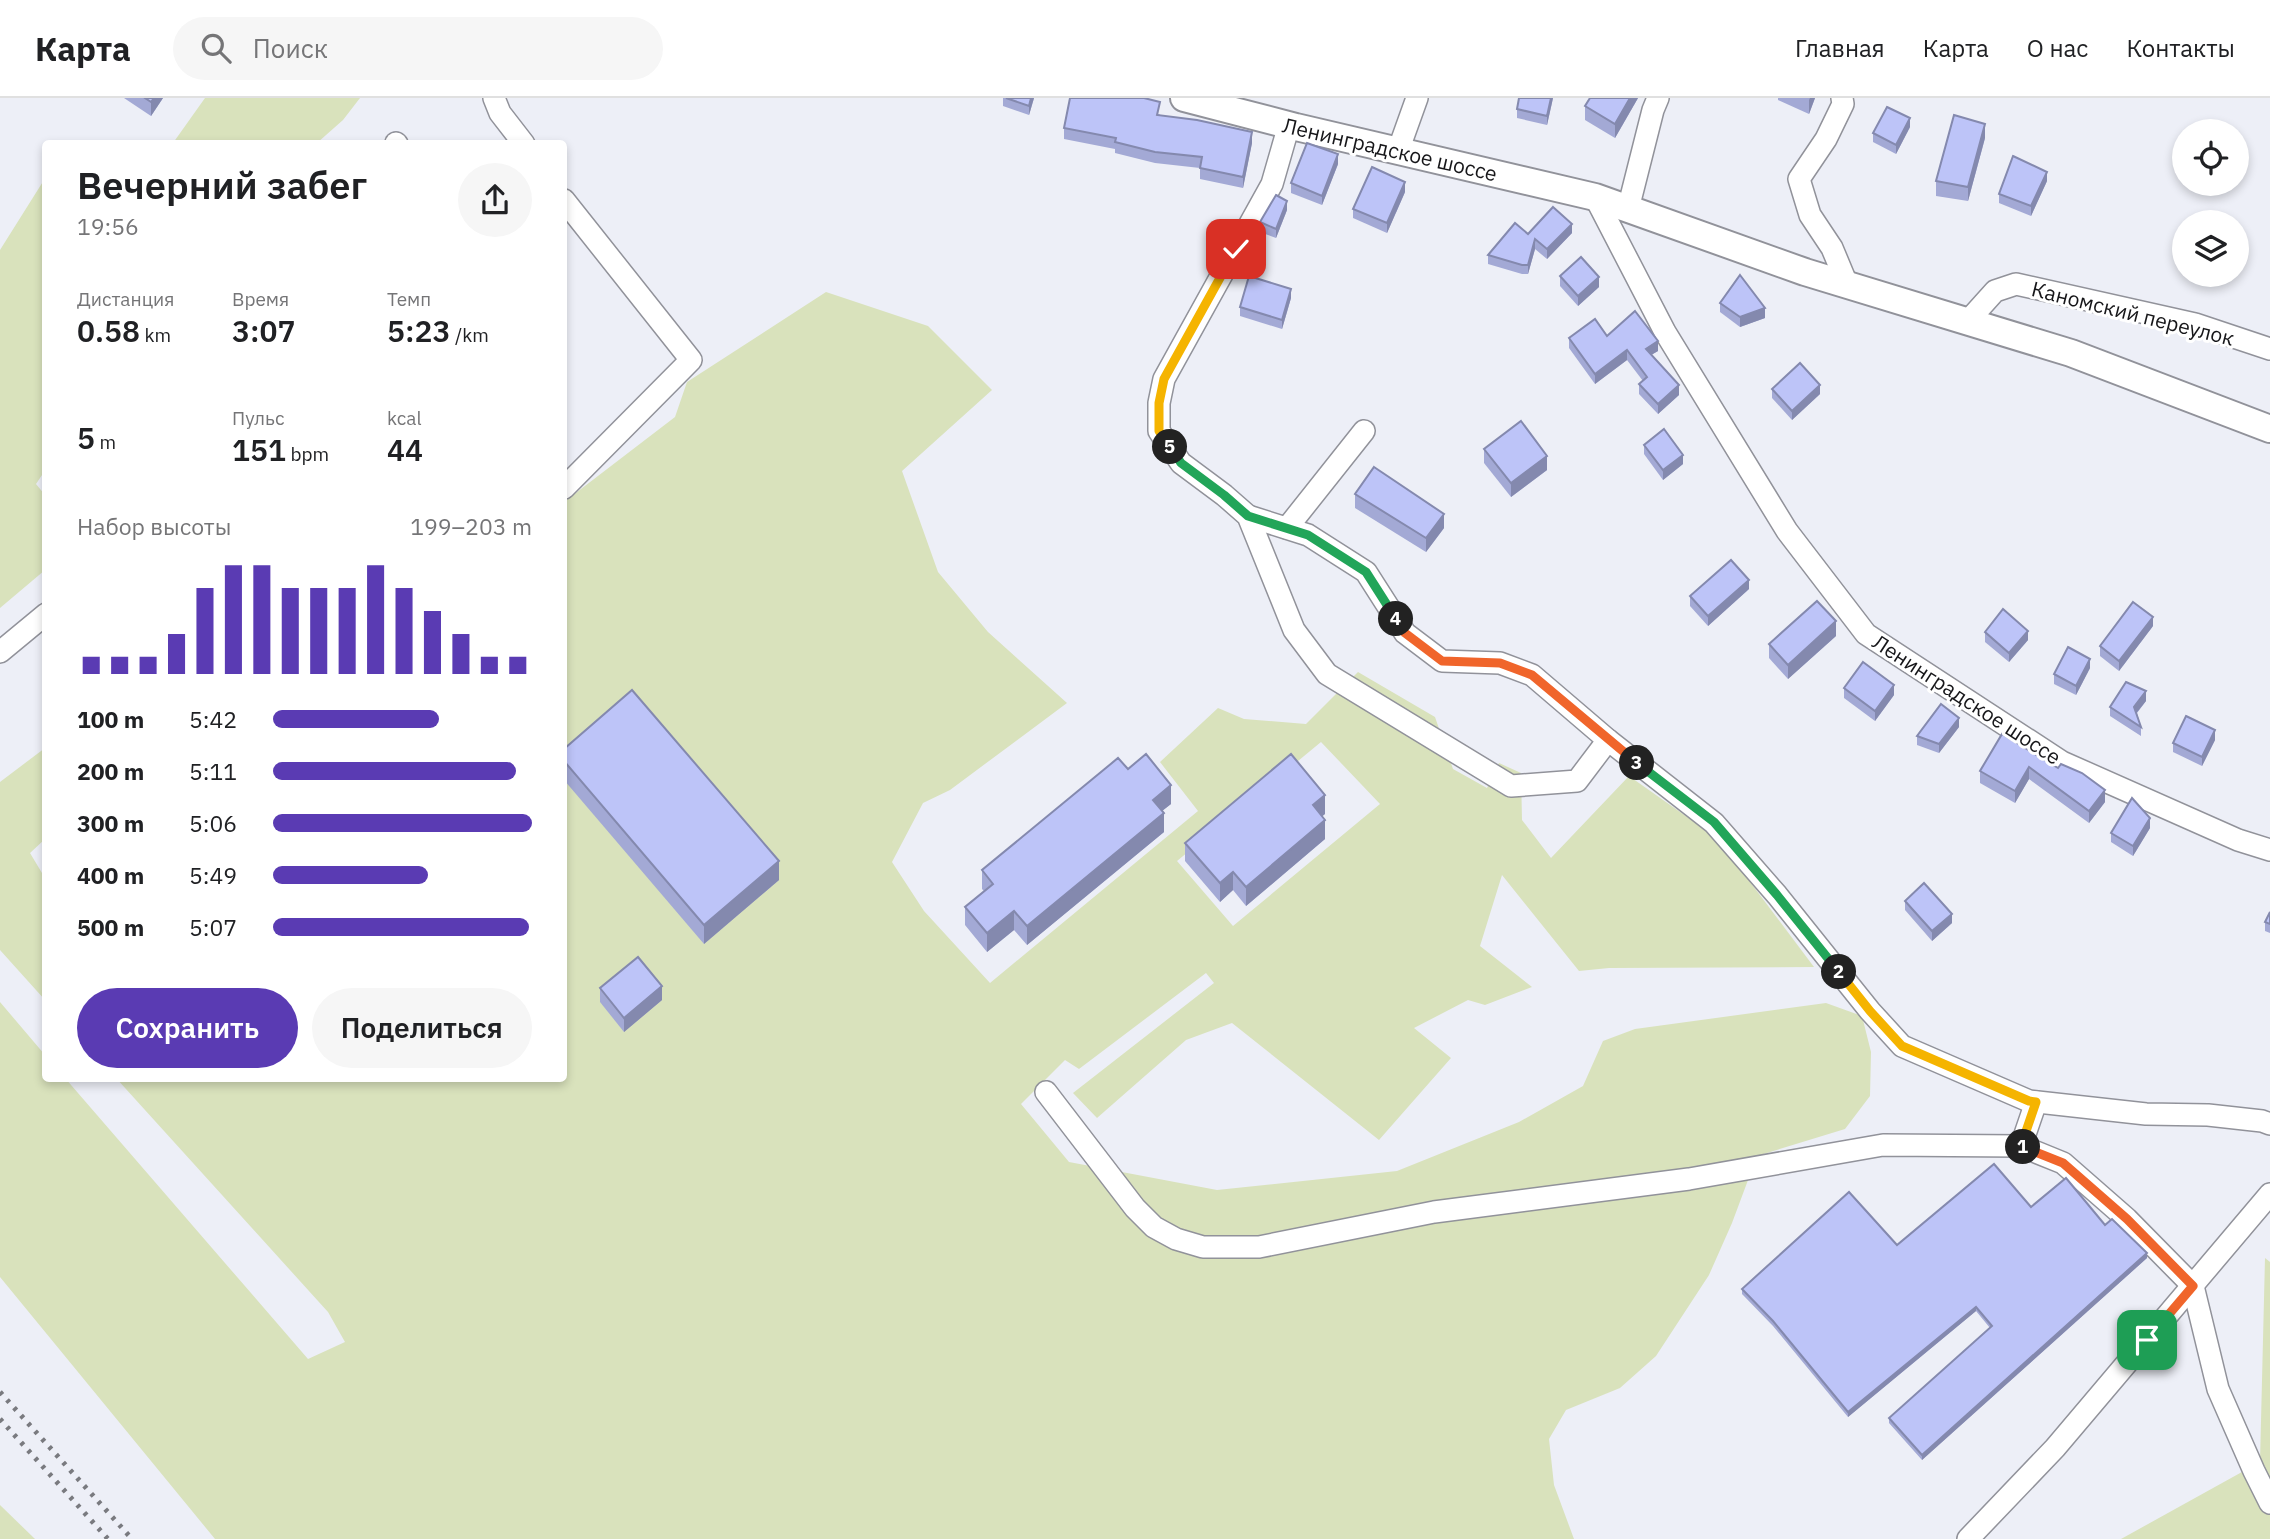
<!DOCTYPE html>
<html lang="ru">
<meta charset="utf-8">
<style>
:root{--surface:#fff;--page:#f6f6f6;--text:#202124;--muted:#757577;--line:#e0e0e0;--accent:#5a3bb3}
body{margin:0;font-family:"IBM Plex Sans",sans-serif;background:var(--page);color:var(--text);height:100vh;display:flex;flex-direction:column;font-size:26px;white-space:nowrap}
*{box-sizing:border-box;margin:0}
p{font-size:23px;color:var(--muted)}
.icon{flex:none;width:38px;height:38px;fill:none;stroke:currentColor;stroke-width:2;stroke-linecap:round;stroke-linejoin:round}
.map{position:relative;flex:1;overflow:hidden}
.panel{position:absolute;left:42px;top:42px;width:525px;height:942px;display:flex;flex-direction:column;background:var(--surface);border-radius:7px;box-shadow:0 4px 10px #0003}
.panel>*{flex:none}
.tools{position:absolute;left:2172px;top:21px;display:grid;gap:14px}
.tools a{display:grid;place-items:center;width:77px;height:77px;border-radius:50%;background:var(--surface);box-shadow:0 4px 10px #0003;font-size:35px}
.pin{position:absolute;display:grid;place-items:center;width:60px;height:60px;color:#fff;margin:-30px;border-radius:14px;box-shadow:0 4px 10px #0006}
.km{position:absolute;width:35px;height:35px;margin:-18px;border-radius:50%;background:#222;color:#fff;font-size:19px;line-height:35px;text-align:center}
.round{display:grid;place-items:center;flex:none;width:74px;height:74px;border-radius:37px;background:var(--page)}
.overview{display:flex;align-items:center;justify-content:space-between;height:119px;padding:0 35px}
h1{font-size:38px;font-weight:600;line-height:52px}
.metrics{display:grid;grid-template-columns:repeat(3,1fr);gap:10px;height:119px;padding:7px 35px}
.metrics div{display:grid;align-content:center}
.metrics b{font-size:30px;font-weight:600}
.metrics small{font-size:19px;font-weight:400}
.metrics p{font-size:19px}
.chart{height:196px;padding:14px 35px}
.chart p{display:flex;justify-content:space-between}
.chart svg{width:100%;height:126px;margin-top:7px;stroke:var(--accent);stroke-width:6}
.primary-button{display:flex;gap:14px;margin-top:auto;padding:14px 35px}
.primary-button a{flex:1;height:80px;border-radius:42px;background:var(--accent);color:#fff;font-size:28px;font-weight:600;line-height:80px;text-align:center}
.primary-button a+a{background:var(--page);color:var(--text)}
ul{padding:0 35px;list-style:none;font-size:23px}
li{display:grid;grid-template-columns:112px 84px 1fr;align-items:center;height:52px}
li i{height:18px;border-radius:9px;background:var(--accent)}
header{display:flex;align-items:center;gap:42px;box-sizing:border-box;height:98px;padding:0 35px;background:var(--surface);border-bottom:2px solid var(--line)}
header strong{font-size:33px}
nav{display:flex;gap:38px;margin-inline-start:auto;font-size:24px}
.search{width:490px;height:63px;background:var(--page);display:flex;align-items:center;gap:18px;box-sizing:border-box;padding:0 24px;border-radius:38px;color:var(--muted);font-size:26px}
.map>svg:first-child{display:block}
.green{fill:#d9e2bc;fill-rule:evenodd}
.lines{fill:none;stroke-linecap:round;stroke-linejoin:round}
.minor-casing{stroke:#91929a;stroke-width:24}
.major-casing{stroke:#91929a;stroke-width:30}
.minor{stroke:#fff;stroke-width:21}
.major{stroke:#fff;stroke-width:26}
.rail{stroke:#797a7f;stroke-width:5;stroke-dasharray:3.5 7;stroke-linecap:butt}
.wall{fill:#a3a9d5}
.shaded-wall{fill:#8489ae}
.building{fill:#bdc4f8;stroke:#8489ae;stroke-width:2}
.split-1-casing{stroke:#fff;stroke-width:14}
.split-2-casing{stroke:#fff;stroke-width:14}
.split-3-casing{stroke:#fff;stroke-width:14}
.split-4-casing{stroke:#fff;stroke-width:14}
.split-5-casing{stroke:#fff;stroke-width:14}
.split-6-casing{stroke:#fff;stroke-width:14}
.split-1{stroke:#f0652b;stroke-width:9}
.split-2{stroke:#f5b400;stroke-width:9}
.split-3{stroke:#22a559;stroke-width:9}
.split-4{stroke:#f0652b;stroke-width:9}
.split-5{stroke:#22a559;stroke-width:9}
.split-6{stroke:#f5b400;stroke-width:9}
.labels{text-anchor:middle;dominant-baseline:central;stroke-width:6;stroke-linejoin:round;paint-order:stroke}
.street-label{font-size:21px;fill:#161619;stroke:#fff}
</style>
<header>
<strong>Карта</strong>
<div class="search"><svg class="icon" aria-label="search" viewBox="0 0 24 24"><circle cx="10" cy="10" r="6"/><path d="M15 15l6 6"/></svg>Поиск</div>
<nav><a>Главная</a><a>Карта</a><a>О нас</a><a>Контакты</a></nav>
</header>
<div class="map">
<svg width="2270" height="1441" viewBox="0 0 2270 1441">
<rect width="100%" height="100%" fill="#edeff7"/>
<g class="green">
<path d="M205,0h155l-17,22 -26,23h-57l-8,-3 -2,4 -77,-1z"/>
<path d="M44,82l2,289 -10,15 9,11v75l-45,38v-358z"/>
<path d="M826,194l102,34 64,64 -90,81 36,101 50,60 79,71 -117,87 -27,13 -31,59 32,49 66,72 208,-172 -38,-49 58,-54 26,11 62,5 52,-52 77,45 18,52 34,19 12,-25 22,10 1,47 29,38 78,-82 88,62 97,129 -205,1 -30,3 -77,-96 -22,71 52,41 -47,18 -17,-5 -54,28 37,30 -72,82 -147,-117 -46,17 -89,78 -24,-25 141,-110 -8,-10 -127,96 -14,-9 -44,44 48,58 148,28 180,-19 122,-49 64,-36 20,-45 32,-12 191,-26 36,13 9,36 -1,44 -25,33 -88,27 -25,67 -23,52 -53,81 -36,32 -54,22 -17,29 5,46 20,54h-1359l-215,-262v-275l45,53 1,23h19l243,281 37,-17 -17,-30 -212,-234h448v-576l111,-85 12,-35zM1321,644l59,62 -147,122 -56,-65z"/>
<path d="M45,650v91l-15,14 15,25v122l-45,-50v-168z"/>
<path d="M2265,1160l5,4v277h-149l139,-77z"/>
<path d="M0,1407l35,34h-35z"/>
</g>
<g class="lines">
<defs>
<g id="minor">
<path d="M494,0l6,15 24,31"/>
<path d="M1842,0l1,6 -17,35 -27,40 11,36 22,33 15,36"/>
<path d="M1289,27l-17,59 -108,195 -5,24v28l22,32 43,32 24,21 46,114 33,44 184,112 66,-5 31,-41 106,83 63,72 93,116 32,35 127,55 117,13 62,1 54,6 8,3"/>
<path d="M396,45l1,1"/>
<path d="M1398,53l19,-53"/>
<path d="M1595,99l70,135 122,199 79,103 196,128 176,78 32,10"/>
<path d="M564,102l127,160 -127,128"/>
<path d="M1628,111l25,-99 5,-12"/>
<path d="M1968,223l27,-30 21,-7 179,40 75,25"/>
<path d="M1248,418l60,19 58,37 39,61 37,28 58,2 32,12 76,65"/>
<path d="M1287,430l77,-97"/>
<path d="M0,554l46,-38"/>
<path d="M1046,994l89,116 19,19 22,12 27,8h56l175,-35 255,-33 194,-34 138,1 15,-44"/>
<path d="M2021,1048l42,17 64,56 66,67 25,103 36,82 16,32"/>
<path d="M1968,1441l87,-91 215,-254"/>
</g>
<path id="major" d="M1184,0l112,29 299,70 210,75 266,81 199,76"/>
</defs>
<use href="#minor" class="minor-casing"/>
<use href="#major" class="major-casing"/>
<use href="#minor" class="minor"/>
<use href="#major" class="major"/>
<g class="rail">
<path d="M0,1294l132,147"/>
<path d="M0,1321l108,120"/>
</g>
</g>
<g class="wall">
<path d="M124,0h39l-12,18z"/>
<path d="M1003,0h31l-5,17 -26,-9z"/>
<path d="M1553,0l-6,27 -30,-7v-9z"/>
<path d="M1638,0l-23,40 -30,-18v-14z"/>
<path d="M1778,0h37l-6,16 -31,-14z"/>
<path d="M1160,16l-1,1 93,28 -9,45 -43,-9v-11l-45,-5 -40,-10v-4l-51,-10v-11z"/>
<path d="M1910,29l-14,27 -23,-12v-9z"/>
<path d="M1985,40l-17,63 -32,-5v-15z"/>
<path d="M1338,66l-16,41 -31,-12v-10z"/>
<path d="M2047,83l-16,35 -32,-13v-9z"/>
<path d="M1405,94l-18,41 -34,-15v-9z"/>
<path d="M1287,112l-11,28 -16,-6v-10z"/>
<path d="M1572,135l-25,26 -12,-10 -7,25h-6l-34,-10v-9l40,-21z"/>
<path d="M1560,178l39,11 -21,19 -18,-20z"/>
<path d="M1291,200l-9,31 -42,-13v-9z"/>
<path d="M1720,205l45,15 -25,9 -20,-15z"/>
<path d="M1607,238l51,15 -7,4 28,40 -21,19 -19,-20v-10l4,-3 -16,-21 -32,24 -26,-36v-10z"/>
<path d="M1772,291l48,5 -28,26 -20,-22z"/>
<path d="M1644,347l39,19 -20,16 -19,-26z"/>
<path d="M1484,351l63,21 -36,27 -27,-34z"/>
<path d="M1355,396l89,34 -18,24 -71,-44z"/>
<path d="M1749,491l-41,37 -18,-20v-10z"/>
<path d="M2153,528l-34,45 -19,-15v-10z"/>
<path d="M1985,534l43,8 -19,22 -24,-20z"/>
<path d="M1836,538l-48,43 -19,-21v-14z"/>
<path d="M2090,570l-14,27 -22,-11v-10z"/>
<path d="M1844,590l50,7 -19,26 -31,-23z"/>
<path d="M2146,603l-9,12 4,14v9l-31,-20v-9z"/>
<path d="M1959,629l-20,26 -22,-8v-9z"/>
<path d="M2002,636l103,68 -16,21 -60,-44 -14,24 -35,-20v-12z"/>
<path d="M2215,642l-13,26 -29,-14v-9z"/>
<path d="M564,651l215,131 -75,64 -140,-164z"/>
<path d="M1128,671l43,35 -9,7 2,21 -137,113 -13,-15 -27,22 -22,-27v-18l19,-16 -2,-2v-19z"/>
<path d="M1325,716l-3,2 3,23 -79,67 -13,-16 -13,12 -35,-41v-18z"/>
<path d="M2150,730l-17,28 -22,-14v-9z"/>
<path d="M1905,803l47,22 -20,18 -27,-31z"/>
<path d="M2270,814v21l-5,-2v-9z"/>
<path d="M600,890l62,12 -38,32 -24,-30z"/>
<path d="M2031,1109l74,18 42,33 -225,202 -33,-37v-5l101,-90 -14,-17 -128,106 -75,-91 -31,-32v-5z"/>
</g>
<g class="shaded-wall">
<path d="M154,0h9l-12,18v-14z"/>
<path d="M1031,0h3l-5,17v-9z"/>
<path d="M1551,0h2l-6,27v-9z"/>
<path d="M1630,0h8l-23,40v-14z"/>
<path d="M1810,0h5l-6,16v-14z"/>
<path d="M1910,20v9l-14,27v-9z"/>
<path d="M1985,26v14l-17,63v-14z"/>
<path d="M1252,34v11l-9,45v-11z"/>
<path d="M1338,56v10l-16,41v-9z"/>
<path d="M2047,74v9l-16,35v-10z"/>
<path d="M1405,84v10l-18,41v-10z"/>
<path d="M1287,103v9l-11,28v-9z"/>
<path d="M1572,126v9l-25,26v-10z"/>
<path d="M1535,141v10l-7,25v-9z"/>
<path d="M1599,179v10l-21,19v-10z"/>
<path d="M1291,191v9l-9,31v-9z"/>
<path d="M1765,210v10l-25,9v-10z"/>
<path d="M1658,243v10l-12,7v-9z"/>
<path d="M1627,252v10l-32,24v-10z"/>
<path d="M1679,287v10l-21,19v-10z"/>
<path d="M1820,287v9l-28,26v-9z"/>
<path d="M1683,357v9l-20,16v-10z"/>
<path d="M1547,358v14l-36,27v-14z"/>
<path d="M1444,416v14l-18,24v-14z"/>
<path d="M1749,482v9l-41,37v-10z"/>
<path d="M2153,519v9l-34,45v-10z"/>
<path d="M1836,523v15l-48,43v-14z"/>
<path d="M2028,533v9l-19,22v-9z"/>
<path d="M2090,561v9l-14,27v-9z"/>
<path d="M1894,587v10l-19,26v-10z"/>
<path d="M2146,593v10l-12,15v-9z"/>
<path d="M1959,620v9l-20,26v-9z"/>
<path d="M2215,632v10l-13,26v-9z"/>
<path d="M2029,669v12l-14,24v-12z"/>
<path d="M1171,687v19l-18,14v-18z"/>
<path d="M2105,692v12l-16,21v-12z"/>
<path d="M1325,697v19l-12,10v-19z"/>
<path d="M1164,715v19l-137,113v-19z"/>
<path d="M2150,720v10l-17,28v-10z"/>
<path d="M1325,722v19l-79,67v-19z"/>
<path d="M779,763v19l-75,64v-19z"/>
<path d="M1233,774v18l-13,12v-19z"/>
<path d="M1014,813v19l-27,22v-19z"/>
<path d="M1952,816v9l-20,18v-10z"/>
<path d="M662,888v14l-38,32v-14z"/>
<path d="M2147,1155v5l-225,202v-5z"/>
<path d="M1976,1209v4l-128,106v-5z"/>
</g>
<g class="building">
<path d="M145,0h9l-3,4z"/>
<path d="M1006,0h25l-2,8z"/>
<path d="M1070,0h74l16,4 -3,13 40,5 55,12 -9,45 -43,-9 2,-11 -47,-5 -40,-10 1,-4 -52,-10z"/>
<path d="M1519,0h32l-4,18 -30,-7z"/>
<path d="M1590,0h40l-15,26 -30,-18z"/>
<path d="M1887,9l23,11 -14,27 -23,-12z"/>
<path d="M1954,17l31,9 -17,63 -32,-6z"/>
<path d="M1307,45l31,11 -16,42 -31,-13z"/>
<path d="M2013,58l34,16 -16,34 -32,-12z"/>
<path d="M1372,69l33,15 -18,41 -34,-14z"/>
<path d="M1276,97l11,6 -11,28 -16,-7z"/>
<path d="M1553,109l19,17 -25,25 -12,-10 -7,26h-6l-34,-10 27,-32 13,11z"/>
<path d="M1581,159l18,20 -21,19 -18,-20z"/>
<path d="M1740,177l25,33 -25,9 -20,-14z"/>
<path d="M1249,178l42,13 -9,31 -42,-13z"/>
<path d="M1635,213l23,30 -12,8 33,36 -21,19 -19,-20 8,-7 -20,-27 -32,24 -26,-36 26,-19 12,17z"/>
<path d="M1800,265l20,22 -28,26 -20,-22z"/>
<path d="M1521,323l26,35 -36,27 -27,-34z"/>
<path d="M1664,331l19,26 -20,15 -19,-25z"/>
<path d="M1374,369l70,47 -18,24 -71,-44z"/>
<path d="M1731,462l18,20 -41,36 -18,-20z"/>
<path d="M1817,503l19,20 -48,44 -19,-21z"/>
<path d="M2133,504l20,15 -34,44 -19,-15z"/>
<path d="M2003,511l25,22 -19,22 -24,-21z"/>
<path d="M2068,549l22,12 -14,27 -22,-12z"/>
<path d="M1863,564l31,23 -19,26 -31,-23z"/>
<path d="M2126,584l20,9 -12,16 7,20 -31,-20z"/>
<path d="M632,592l147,171 -75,64 -140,-164v-12z"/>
<path d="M1941,606l18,14 -20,26 -22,-8z"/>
<path d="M2186,618l29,14 -13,27 -29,-14z"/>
<path d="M2002,636l56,34 3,-4 21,9 23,17 -16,21 -60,-44 -14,24 -35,-20z"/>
<path d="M1146,656l25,31 -18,15 11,13 -137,113 -13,-15 -27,22 -22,-26 28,-23 -11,-14 136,-112 10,11z"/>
<path d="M1291,656l34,41 -12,10 12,15 -79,67 -13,-15 -13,11 -35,-40z"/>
<path d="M2132,700l18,20 -17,28 -22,-13z"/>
<path d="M1924,785l28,31 -20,17 -27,-30z"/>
<path d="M2270,814v12l-5,-2z"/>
<path d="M638,859l24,29 -38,32 -24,-30z"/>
<path d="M1994,1066l37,43 35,-29 39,47 7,-6 35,34 -225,202 -33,-37 103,-92 -16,-19 -128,105 -75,-91 -31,-32 107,-97 48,53z"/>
</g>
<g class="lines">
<defs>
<path id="split-1" d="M2023,1049l40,16 64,56 66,67 -46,54"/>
<path id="split-2" d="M1839,874l31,39 32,35 127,55 7,1 -15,44 2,1"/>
<path id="split-3" d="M1637,665l77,59 63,73 62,77"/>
<path id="split-4" d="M1396,521l9,14 37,28 58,2 32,12 105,88"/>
<path id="split-5" d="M1170,349l11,16 43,32 24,21 60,19 58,37 30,47"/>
<path id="split-6" d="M1170,349l-11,-16v-28l5,-24 72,-130"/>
</defs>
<use href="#split-1" class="split-1-casing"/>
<use href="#split-2" class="split-2-casing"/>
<use href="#split-3" class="split-3-casing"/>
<use href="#split-4" class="split-4-casing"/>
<use href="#split-5" class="split-5-casing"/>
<use href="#split-6" class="split-6-casing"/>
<use href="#split-1" class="split-1"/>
<use href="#split-2" class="split-2"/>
<use href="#split-3" class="split-3"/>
<use href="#split-4" class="split-4"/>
<use href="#split-5" class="split-5"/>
<use href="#split-6" class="split-6"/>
</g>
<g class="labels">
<g class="street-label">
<text transform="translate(1390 51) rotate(13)">Ленинградское шоссе</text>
<text transform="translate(2133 215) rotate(14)">Каномский переулок</text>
<text transform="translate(1967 601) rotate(33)">Ленинградское шоссе</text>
</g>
</g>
</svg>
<div class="tools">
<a><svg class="icon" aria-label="locate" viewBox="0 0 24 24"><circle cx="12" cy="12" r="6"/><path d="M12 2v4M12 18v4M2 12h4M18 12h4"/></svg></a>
<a><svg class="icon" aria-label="layers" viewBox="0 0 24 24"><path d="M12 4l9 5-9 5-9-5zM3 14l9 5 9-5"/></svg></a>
</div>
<div class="pin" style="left:2147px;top:1242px;background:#1e9e55"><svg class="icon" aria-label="arrive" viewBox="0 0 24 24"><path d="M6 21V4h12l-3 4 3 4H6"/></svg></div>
<div class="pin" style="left:1236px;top:151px;background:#d93025"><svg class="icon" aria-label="check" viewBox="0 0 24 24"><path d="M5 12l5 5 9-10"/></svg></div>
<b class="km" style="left:2023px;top:1049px">1</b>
<b class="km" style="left:1839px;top:874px">2</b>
<b class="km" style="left:1637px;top:665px">3</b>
<b class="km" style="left:1396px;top:521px">4</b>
<b class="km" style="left:1170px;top:349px">5</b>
<section class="panel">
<div class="overview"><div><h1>Вечерний забег</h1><p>19:56</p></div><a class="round"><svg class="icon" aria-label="share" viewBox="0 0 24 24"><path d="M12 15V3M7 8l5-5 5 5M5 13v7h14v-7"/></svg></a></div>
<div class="metrics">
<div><p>Дистанция</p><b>0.58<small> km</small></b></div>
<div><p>Время</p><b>3:07</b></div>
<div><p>Темп</p><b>5:23<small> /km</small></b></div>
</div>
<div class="metrics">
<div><b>5<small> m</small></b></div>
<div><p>Пульс</p><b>151<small> bpm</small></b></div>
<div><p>kcal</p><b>44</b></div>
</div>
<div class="chart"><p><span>Набор высоты</span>199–203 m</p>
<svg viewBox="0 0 160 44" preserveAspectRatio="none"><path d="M5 44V38M15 44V38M25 44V38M35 44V30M45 44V14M55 44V6M65 44V6M75 44V14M85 44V14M95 44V14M105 44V6M115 44V14M125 44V22M135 44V30M145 44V38M155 44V38"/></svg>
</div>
<ul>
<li><b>100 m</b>5:42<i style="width:64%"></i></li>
<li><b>200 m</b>5:11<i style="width:94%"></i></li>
<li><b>300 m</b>5:06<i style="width:100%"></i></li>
<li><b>400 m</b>5:49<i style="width:60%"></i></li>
<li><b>500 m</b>5:07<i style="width:99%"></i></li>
</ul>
<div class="primary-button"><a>Сохранить</a><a>Поделиться</a></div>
</section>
</div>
